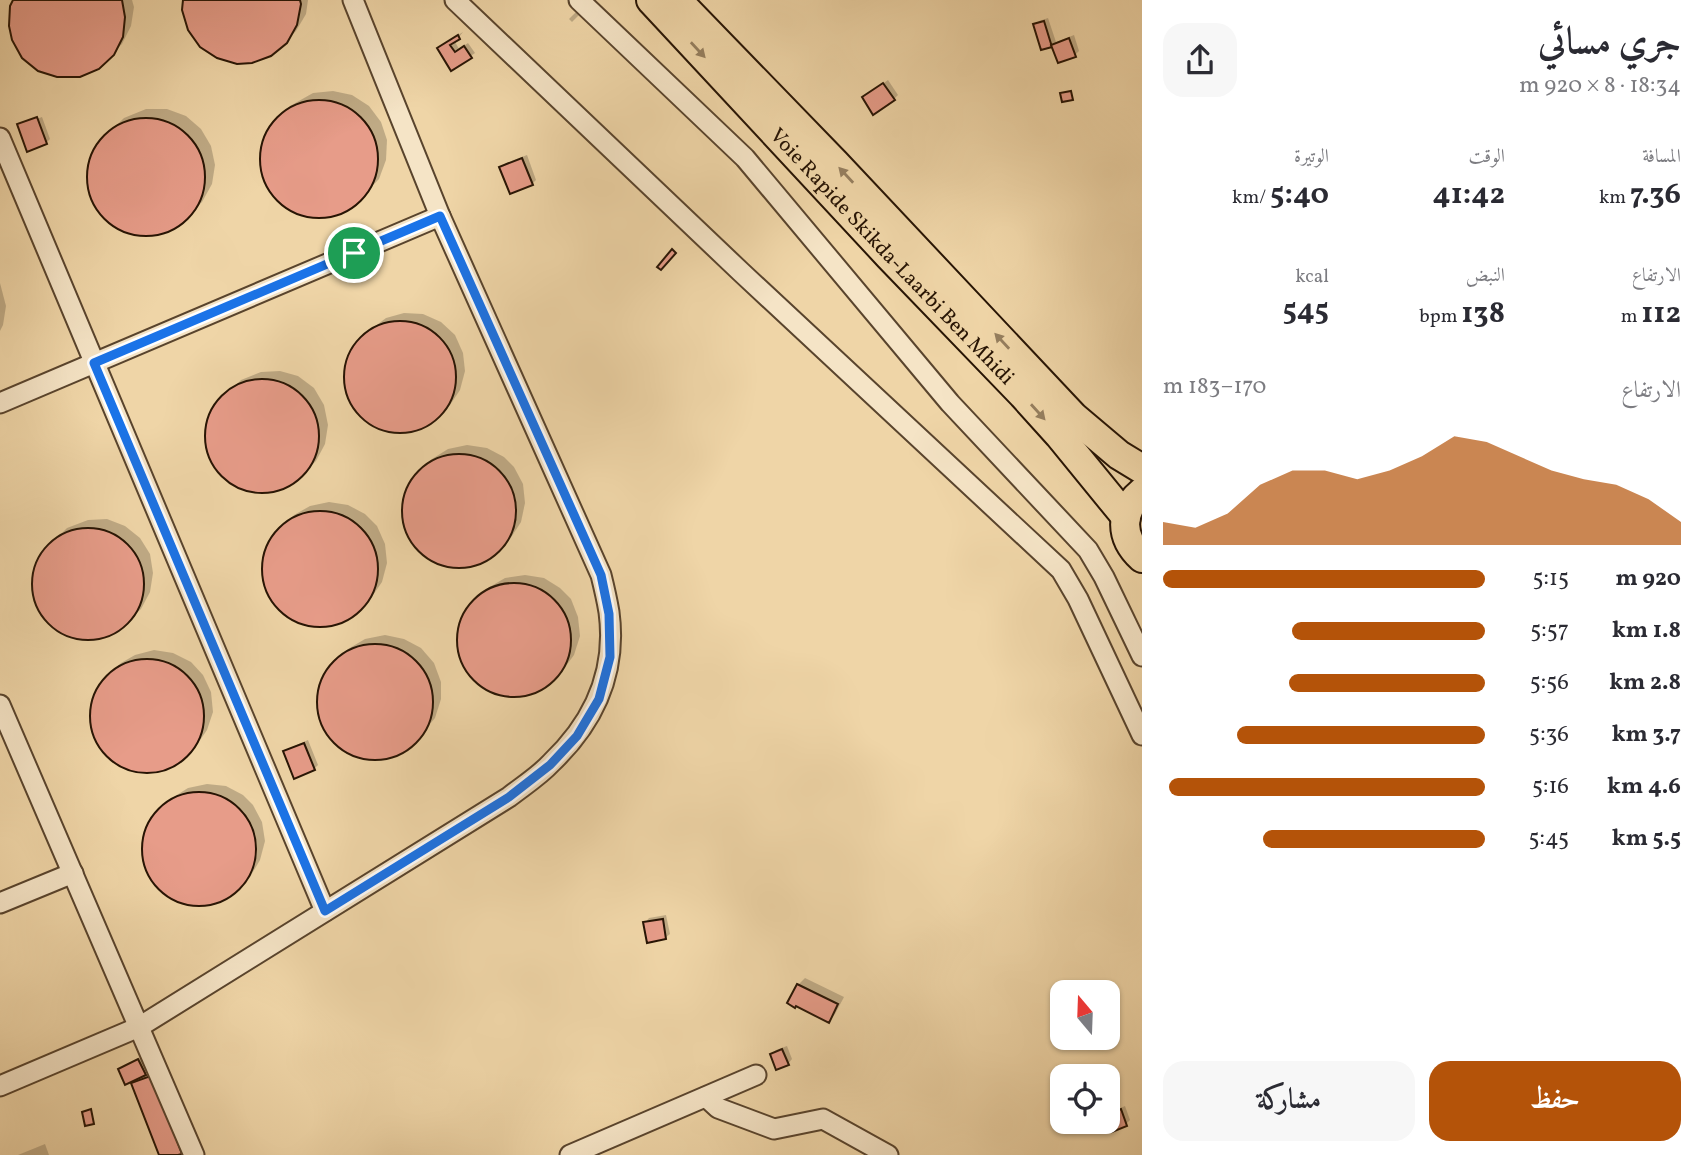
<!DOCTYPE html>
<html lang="ar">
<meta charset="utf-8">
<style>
:root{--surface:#fff;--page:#f7f7f7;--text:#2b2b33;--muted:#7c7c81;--accent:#b45309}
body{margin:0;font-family:Vollkorn,Amiri,serif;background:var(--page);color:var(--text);direction:rtl;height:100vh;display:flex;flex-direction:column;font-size:26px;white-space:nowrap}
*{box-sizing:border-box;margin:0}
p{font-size:23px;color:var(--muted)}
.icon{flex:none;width:38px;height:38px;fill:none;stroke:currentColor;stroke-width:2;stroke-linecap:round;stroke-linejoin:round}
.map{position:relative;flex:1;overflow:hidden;direction:ltr}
.details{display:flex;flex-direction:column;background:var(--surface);width:560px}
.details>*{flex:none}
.needle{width:46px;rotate:341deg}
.buttons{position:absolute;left:1050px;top:980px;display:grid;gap:14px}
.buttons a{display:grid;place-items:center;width:70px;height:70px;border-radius:14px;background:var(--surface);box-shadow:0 2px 5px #0004;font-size:35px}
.pin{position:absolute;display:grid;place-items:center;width:60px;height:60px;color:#fff;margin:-30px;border:4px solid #fff;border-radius:50%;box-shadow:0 2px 7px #0007}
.round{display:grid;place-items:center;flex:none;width:74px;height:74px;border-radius:21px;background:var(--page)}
.overview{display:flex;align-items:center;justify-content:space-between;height:119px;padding:0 21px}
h1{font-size:38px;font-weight:700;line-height:52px}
.figures{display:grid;grid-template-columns:repeat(3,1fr);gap:10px;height:119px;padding:7px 21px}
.figures div{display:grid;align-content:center}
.figures b{font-size:30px;font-weight:700}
.figures small{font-size:19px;font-weight:400}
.figures p{font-size:19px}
.chart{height:196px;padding:14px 21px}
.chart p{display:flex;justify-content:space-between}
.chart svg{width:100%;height:126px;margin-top:7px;fill:var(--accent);opacity:.7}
.action{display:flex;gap:14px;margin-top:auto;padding:14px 21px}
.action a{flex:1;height:80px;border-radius:21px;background:var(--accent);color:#fff;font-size:28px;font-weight:700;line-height:80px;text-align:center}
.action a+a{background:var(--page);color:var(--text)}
ul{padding:0 21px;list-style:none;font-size:23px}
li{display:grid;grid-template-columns:112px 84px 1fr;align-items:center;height:52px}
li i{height:18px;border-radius:9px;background:var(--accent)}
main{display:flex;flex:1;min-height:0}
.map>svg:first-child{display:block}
.shadow{fill:#0003}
.building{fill:#e79c89;stroke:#271404;stroke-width:2}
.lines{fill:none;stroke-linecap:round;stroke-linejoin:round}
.minor-casing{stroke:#59442d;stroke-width:23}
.highway-casing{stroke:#271404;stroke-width:32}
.minor{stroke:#f5e4c6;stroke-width:19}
.highway{stroke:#efd5a7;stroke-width:28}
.oneway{fill:#957e5e}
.route-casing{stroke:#fff;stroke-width:14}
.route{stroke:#1a73e8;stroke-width:9}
.labels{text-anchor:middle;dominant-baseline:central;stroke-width:7;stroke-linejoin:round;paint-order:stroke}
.street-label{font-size:21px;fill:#271404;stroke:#f5e4c6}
</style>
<main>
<section class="details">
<div class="overview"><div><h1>جري مسائي</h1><p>18:34 · 8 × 920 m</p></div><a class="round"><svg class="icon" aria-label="share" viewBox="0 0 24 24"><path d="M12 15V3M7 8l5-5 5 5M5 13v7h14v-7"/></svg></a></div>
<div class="figures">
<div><p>المسافة</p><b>7.36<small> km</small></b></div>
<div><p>الوقت</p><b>41:42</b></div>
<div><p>الوتيرة</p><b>5:40<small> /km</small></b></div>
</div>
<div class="figures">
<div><p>الارتفاع</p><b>112<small> m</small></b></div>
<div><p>النبض</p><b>138<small> bpm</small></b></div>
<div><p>kcal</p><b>545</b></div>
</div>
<div class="chart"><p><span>الارتفاع</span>170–183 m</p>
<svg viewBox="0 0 160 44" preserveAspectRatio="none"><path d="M0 44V36L10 38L20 33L30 23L40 18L50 18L60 21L70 18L80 13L90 6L100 8L110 13L120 18L130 21L140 23L150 28L160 36V44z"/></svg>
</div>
<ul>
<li><b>920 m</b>5:15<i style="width:100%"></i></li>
<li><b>1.8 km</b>5:57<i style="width:60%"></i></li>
<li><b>2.8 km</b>5:56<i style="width:61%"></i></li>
<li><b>3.7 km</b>5:36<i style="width:77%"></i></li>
<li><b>4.6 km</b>5:16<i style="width:98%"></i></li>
<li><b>5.5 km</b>5:45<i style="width:69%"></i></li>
</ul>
<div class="action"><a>حفظ</a><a>مشاركة</a></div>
</section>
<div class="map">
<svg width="1142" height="1155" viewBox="0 0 1142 1155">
<rect width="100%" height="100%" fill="#efd5a7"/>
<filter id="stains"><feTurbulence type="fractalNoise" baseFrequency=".00286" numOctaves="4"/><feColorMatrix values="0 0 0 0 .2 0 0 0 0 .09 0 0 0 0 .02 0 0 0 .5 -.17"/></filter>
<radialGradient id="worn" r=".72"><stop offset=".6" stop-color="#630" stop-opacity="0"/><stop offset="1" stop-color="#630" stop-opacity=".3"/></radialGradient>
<g class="shadow">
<path d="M15,0h117l2,7 -3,19 -9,18 -24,23z"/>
<path d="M185,0h123l-2,14 -10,17 -10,10z"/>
<path d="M576,12l3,3 -7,7 -3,-3z"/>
<path d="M1048,18l8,24 18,-7 5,16 -4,4 -22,-10 -11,3 -7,-23 4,-4z"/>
<path d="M463,32l-4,5 -5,3 5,9 9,-6 7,10 -23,16 -9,-25z"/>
<path d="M888,80l10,15 -4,4 -30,-2z"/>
<path d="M333,91l19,4 17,11 12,16 6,18 -1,20 -7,19 -24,25 -18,9 -17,3 -20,-3 -17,-10 -13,-15 -7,-17 -1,-20 6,-19 22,-26 23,-13z"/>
<path d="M146,109h21l19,7 15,13 10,17 4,19 -3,19 -10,18 -10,10 -15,14 -19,7 -21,1 -19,-6 -16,-13 -10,-17 -4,-17 2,-20 9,-19 25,-24z"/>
<path d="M42,117l8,22 -4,4 -27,-18 2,-3v3z"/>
<path d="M527,155l9,25 -4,4 -31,-17 5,-4z"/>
<path d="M0,283l6,23 -3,19 -3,6z"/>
<path d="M404,313l19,1 18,8 14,13 8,18 2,18 -5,19 -10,15 -10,10 -15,11 -19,5 -18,-1 -18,-7 -14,-13 -9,-21 -1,-19 6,-18 22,-25 12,-9z"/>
<path d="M280,371l18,5 16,12 10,17 4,20 -3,19 -9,17 -25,23 -18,7h-19l-18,-6 -16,-12 -10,-16 -3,-17 2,-19 8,-17 24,-24 20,-8z"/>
<path d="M467,445l20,3 17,9 10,10 9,17 2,19 -4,19 -11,17 -10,10 -21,15 -20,3 -19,-3 -17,-9 -12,-15 -7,-18 -1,-19 7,-19 22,-25 16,-10z"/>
<path d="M329,502l19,3 17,9 12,12 8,18 2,19 -5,19 -11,16 -10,10 -20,13 -19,4 -20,-3 -17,-9 -13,-15 -7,-19v-20l6,-18 23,-26 16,-9z"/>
<path d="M107,519l18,7 15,12 10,16 3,19 -3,19 -9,17 -25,22 -18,7h-19l-18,-6 -15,-12 -10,-16 -3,-16 2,-19 8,-17 24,-24 21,-8z"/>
<path d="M525,575l19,3 16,10 11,11 7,18 2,19 -6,19 -11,15 -10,10 -20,12 -19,4 -19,-3 -16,-10 -13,-15 -6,-17 -1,-19 7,-18 22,-26 17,-10z"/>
<path d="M385,635l19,4 17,9 13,15 7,19v17l-6,19 -22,26 -17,10 -17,4 -20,-2 -18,-8 -13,-14 -9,-21v-20l6,-18 23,-26 17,-10z"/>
<path d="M154,650l19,3 18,9 12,13 8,17 2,20 -6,18 -11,16 -10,10 -19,12 -19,4 -19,-3 -17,-9 -13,-14 -8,-20v-19l7,-19 23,-25 14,-8z"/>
<path d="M308,740l10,25 -4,4 -29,-17 5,-4z"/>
<path d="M207,784l19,2 17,9 10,10 9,17 3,19 -5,19 -10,17 -10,10 -20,14 -19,4 -19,-3 -18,-9 -13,-14 -7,-19v-19l6,-18 22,-25 16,-10z"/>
<path d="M666,915l4,19 -5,4 -20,-15 4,-5z"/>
<path d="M805,978l39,19 -9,17 -6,7 -31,-36z"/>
<path d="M787,1046l5,13 -4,5 -16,-10 4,-4z"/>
<path d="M143,1056l6,14 -6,6 20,-8 25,77 -7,7 -8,3h-12l-27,-71 6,-7 -20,-8 4,-4z"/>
<path d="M1125,1106l5,14 -4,4 -13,5 -5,-13 4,-4z"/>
<path d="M45,1144l4,11h-31z"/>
</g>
<g class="building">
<path d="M13,0h109l3,17 -2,20 -9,18 -15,14 -19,8h-23l-19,-6 -16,-13 -10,-18 -3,-14 1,-20z"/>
<path d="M183,0h117l1,4 -4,21 -10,18 -16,13 -19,7 -15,1 -20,-6 -17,-11 -12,-17 -6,-20z"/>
<path d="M1044,21l8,26 -11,3 -8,-26z"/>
<path d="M458,35l2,4 -10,6 5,7 9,-6 8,12 -21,13 -14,-23z"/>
<path d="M1069,38l7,19 -18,6 -7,-18z"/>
<path d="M883,83l12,17 -22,15 -11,-18z"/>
<path d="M1071,91l2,9 -11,2 -2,-9z"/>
<circle cx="319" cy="159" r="59"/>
<path d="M37,117l10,27 -20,8 -10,-28z"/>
<circle cx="146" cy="177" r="59"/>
<path d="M522,158l11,27 -23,9 -11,-27z"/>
<path d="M672,249l4,4 -15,17 -4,-3z"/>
<circle cx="400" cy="377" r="56"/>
<circle cx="262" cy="436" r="57"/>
<circle cx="459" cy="511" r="57"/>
<circle cx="320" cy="569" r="58"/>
<circle cx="88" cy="584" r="56"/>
<circle cx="514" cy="640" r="57"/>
<circle cx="375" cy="702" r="58"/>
<circle cx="147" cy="716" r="57"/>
<path d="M304,743l11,27 -21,9 -11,-28z"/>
<circle cx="199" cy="849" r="57"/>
<path d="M663,919l3,20 -19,4 -4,-21z"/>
<path d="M797,984l41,20 -9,19 -33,-17 -1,2 -8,-5z"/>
<path d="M782,1049l7,16 -13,5 -6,-16z"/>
<path d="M138,1059l8,16 -21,10 -7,-16z"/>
<path d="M156,1074l3,19 23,61 -4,1h-19l-28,-72z"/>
<path d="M91,1109l3,15 -9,2 -3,-14z"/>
<path d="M1121,1109l6,17 -15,6 -4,-12v-6z"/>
</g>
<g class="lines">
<defs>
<g id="minor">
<path d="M455,0l286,272 320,298 17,29 64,136"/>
<path d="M579,0l166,158 205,245 138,147 16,27 38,79"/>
<path d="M0,138l325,773"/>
<path d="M0,403l440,-187"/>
<path d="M0,705l194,450"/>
<path d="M0,903l73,-30"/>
<path d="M0,1086l139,-59 370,-230c14,-11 30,-21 42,-34 43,-41 66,-91 58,-151 -2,-12 -5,-25 -8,-37l-161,-359 -87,-216"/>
<path d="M706,1097l12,11 56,21 49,-10 65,36"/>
<path d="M570,1155l186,-80"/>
</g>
<g id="highway">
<path id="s1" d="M651,0l238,256 134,139 36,40 67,82"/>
<path d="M677,0l158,163 239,254 45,38 23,14"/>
<path d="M1142,492c-23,19 -22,46 0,66"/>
</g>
</defs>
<use href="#minor" class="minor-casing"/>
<use href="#highway" class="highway-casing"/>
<use href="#minor" class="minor"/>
<use href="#highway" class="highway"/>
</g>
<defs><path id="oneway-solid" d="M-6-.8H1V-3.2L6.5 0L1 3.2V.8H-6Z" transform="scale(1.75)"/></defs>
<g class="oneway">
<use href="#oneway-solid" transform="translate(698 50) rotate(47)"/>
<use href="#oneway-solid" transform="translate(846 175) rotate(-133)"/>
<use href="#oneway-solid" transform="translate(1002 341) rotate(-133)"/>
<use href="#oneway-solid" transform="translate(1038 412) rotate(48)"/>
</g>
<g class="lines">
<defs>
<path id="route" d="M440,216l161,359 8,39 1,43 -11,42 -22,37 -27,29 -41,32 -184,114 -231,-548z"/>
</defs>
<use href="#route" class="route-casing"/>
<use href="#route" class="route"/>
</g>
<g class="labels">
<g class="street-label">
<text stroke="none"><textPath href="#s1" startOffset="352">Voie Rapide Skikda-Laarbi Ben Mhidi</textPath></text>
</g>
</g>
<rect width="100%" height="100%" filter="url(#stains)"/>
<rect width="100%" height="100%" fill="url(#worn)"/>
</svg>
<div class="buttons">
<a><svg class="needle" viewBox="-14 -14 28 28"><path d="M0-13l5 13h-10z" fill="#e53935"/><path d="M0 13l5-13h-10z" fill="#7c7c81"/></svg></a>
<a><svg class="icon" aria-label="locate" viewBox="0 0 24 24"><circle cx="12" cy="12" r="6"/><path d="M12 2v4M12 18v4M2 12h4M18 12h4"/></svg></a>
</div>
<div class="pin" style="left:354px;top:253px;background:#1e9e55"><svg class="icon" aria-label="arrive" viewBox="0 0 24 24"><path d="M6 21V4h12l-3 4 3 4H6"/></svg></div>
</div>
</main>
